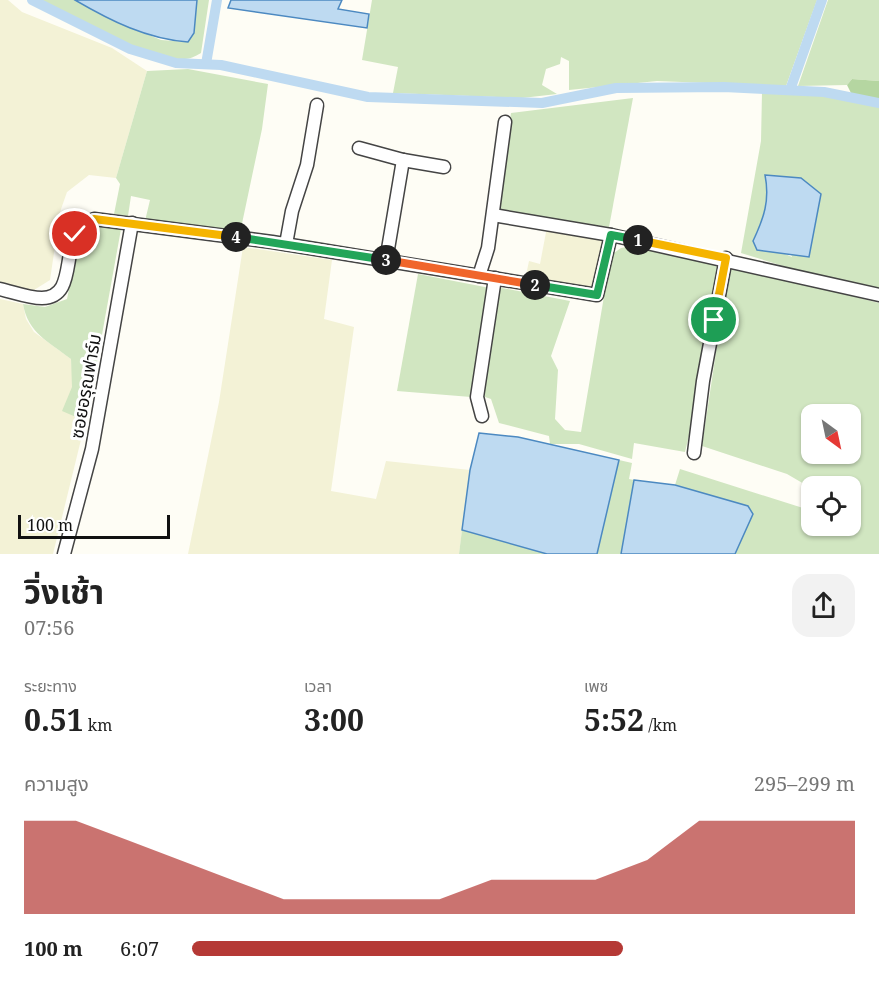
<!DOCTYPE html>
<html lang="th">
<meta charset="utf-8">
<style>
:root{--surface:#fff;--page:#f2f2f2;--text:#222;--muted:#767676;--accent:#b53935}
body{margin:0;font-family:"Noto Serif","Noto Sans Thai",serif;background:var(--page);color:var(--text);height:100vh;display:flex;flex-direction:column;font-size:22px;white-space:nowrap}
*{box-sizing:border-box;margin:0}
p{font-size:20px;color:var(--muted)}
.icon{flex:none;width:33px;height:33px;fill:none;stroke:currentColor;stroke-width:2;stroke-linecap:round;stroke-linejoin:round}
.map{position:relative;height:554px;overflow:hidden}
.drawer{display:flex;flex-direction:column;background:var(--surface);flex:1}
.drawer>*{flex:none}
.needle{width:39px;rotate:147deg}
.tools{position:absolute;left:801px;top:404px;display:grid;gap:12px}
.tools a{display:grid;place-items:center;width:60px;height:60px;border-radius:12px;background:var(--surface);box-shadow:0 2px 4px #0004;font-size:30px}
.scale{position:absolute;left:18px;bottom:15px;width:152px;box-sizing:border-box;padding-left:6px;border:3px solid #111;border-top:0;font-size:16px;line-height:21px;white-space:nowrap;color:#111;-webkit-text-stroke:4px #fff;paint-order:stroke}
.pin{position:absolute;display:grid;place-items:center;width:51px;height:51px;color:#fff;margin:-26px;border:3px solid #fff;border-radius:50%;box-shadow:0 2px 6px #0007}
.km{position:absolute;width:30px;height:30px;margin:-15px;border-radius:50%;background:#222;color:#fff;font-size:16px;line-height:30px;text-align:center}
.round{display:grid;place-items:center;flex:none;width:63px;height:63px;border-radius:18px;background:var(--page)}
.overview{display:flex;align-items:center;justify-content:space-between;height:102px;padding:0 24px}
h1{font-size:33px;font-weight:700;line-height:45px}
.metrics{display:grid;grid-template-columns:repeat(3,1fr);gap:9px;height:102px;padding:6px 24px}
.metrics div{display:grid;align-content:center}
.metrics b{font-size:30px;font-weight:700}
.metrics small{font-size:16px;font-weight:400}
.metrics p{font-size:16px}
.chart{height:168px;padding:12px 24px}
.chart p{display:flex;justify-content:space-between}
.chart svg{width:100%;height:108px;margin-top:6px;fill:var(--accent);opacity:.7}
ul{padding:0 24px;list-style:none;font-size:20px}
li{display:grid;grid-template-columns:96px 72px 1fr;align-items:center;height:45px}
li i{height:15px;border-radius:8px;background:var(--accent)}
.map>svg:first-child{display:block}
.farmland{fill:#f3f2d6}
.green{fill:#d1e6c1;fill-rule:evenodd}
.forest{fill:#b5d6a1}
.water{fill:#bedaf1;stroke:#4c89c1;stroke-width:1.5}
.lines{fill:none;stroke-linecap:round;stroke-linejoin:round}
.canal{stroke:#bedaf1;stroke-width:10}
.minor-casing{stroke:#444;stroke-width:15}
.minor{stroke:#fff;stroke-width:12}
.split-1-casing{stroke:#fff;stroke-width:12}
.split-2-casing{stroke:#fff;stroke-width:12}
.split-3-casing{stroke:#fff;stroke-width:12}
.split-4-casing{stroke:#fff;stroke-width:12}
.split-5-casing{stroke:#fff;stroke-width:12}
.split-1{stroke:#f5b400;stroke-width:8}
.split-2{stroke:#22a559;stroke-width:8}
.split-3{stroke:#f0652b;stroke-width:8}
.split-4{stroke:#22a559;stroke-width:8}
.split-5{stroke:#f5b400;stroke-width:8}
.labels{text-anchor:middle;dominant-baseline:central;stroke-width:6;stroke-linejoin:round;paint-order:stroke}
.street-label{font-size:18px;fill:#111;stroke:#fff}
</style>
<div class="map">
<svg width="879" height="554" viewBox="0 0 879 554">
<rect width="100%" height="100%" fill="#fefdf5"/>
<g class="farmland">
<path d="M0,0h8l14,12 90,36 35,23 -31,107 -27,-3 -22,17 -7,20 -10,68 -16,10 -34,-7z"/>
<path d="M547,227l56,8 -7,58 -71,-13 4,-19 11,3z"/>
<path d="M243,247l89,13 -8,59 30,8 -23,164 45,8 10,-38 84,9 -11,84h-271l31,-152z"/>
<path d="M0,299l23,5 3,15 8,13 37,27 5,58 13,-10 -36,147h-53z"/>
</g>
<g class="green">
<path d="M40,0h35l25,14 61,26 27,2 6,-9 3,-33h12l-8,53c-7,4 -13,7 -22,6 -34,-1 -105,-43 -139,-59z"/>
<path d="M372,0h445l-31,86 -129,-5 -88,9v-29l-8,-4 -1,7 -14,5 -4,16 15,9 -35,4 -129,-5 5,-26 -36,-7z"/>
<path d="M828,0h51v81l-27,-2 -5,6 -49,1z"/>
<path d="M188,69l80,15 -6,45 -22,104 -95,-12 5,-21 -19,-4 -3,20 -14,-2 6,-30 -4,-6 31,-107z"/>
<path d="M762,92l90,3 27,5v190l-54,-11 -84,-26 20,-112zM765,175l27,82 -39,-17c12,-25 16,-37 12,-65z"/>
<path d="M633,98l-24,129 -112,-15 14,-99z"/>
<path d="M98,225l23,4 -32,178 -13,10 -14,-6 10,-24 -1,-28c-22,-17 -43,-26 -48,-55l22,3 22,-8 12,-59 7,-13z"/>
<path d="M632,246l86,20 -25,153 -8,33 -51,-9 -2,16 -53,-15h-29l-1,-8 -50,-13 -8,-24 -9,-3 15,-109 73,14 -19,55 7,14 -3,49 10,11 16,2 30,-177 10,-7z"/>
<path d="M729,265l150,38v251h-144l18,-40 -5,-7 -73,-22 5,-16 123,39 8,-18 1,35h38v-39h-38l-1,2 -24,-14 -85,-28zM812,414h38v39h-38z"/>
<path d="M418,274l72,14 -19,109 -74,-6z"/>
<path d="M619,460l13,3 -3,16 5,1 -13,74h-24z"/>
<path d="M462,530l85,24h-88z"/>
</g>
<path class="forest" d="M852,79l27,2v19l-27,-5 -5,-10z"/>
<g class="water">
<path d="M75,0h122l-3,33 -6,9c-41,-3 -77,-21 -113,-42z"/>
<path d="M231,0h111l-4,9 31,5 -2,14 -139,-20z"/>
<path d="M765,175l36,3 20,16 -12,63 -52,-7 -4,-9c11,-23 17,-41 12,-66z"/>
<path d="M479,433l39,4 101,23 -22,94h-50l-85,-24 8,-60z"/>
<path d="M634,480l41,5 73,21 5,8 -18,40h-114z"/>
</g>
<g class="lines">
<g class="canal">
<path d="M32,0l98,49 46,14 45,2 147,32 174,6 74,-15 108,-1 100,5 55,11"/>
<path d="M206,64l11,-64"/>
<path d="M790,90l32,-90"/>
</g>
<defs>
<g id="minor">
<path d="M359,148l44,12 41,7"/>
<path d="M493,215l118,20"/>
<path d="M286,244l6,-33 15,-46 10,-60"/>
<path d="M386,261l17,-101"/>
<path d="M479,276l9,-28 17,-126"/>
<path d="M0,289c13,3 29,9 42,9 41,-1 12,-65 52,-79l178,23 325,53 14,-60 268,60"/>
<path d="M482,416l-5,-19 18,-119"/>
<path d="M694,453l9,-72 23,-123"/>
<path d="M64,554l28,-105 40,-226"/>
</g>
</defs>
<use href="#minor" class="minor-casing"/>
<use href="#minor" class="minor"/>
</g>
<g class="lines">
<defs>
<path id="split-1" d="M638,240l88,18 -12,62"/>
<path id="split-2" d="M535,285l62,10 14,-60 27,5"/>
<path id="split-3" d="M386,260l149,25"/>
<path id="split-4" d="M236,237l150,23"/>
<path id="split-5" d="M75,234l8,-11 11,-4 142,18"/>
</defs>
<use href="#split-1" class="split-1-casing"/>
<use href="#split-2" class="split-2-casing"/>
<use href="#split-3" class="split-3-casing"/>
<use href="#split-4" class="split-4-casing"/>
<use href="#split-5" class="split-5-casing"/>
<use href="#split-1" class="split-1"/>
<use href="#split-2" class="split-2"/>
<use href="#split-3" class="split-3"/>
<use href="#split-4" class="split-4"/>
<use href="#split-5" class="split-5"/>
</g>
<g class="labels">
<g class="street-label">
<text transform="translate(85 386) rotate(-80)">ซอยอรุณฟาร์ม</text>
</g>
</g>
</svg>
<div class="tools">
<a><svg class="needle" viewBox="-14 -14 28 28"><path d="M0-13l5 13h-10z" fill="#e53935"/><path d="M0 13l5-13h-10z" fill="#767676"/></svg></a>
<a><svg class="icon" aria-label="locate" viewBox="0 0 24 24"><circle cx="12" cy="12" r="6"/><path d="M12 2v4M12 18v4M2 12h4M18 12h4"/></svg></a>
</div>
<div class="scale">100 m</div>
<div class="pin" style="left:714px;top:320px;background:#1e9e55"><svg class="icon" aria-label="arrive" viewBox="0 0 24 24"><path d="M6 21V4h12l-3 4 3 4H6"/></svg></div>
<div class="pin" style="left:75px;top:234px;background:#d93025"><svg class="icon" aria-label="check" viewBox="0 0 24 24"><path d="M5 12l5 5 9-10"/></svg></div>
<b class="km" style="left:638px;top:240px">1</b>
<b class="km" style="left:535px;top:285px">2</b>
<b class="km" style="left:386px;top:260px">3</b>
<b class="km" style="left:236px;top:237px">4</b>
</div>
<section class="drawer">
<div class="overview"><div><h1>วิ่งเช้า</h1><p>07:56</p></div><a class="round"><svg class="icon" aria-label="share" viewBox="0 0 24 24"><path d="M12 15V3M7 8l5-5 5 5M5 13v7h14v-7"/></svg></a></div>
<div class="metrics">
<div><p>ระยะทาง</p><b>0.51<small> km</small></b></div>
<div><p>เวลา</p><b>3:00</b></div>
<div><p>เพซ</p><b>5:52<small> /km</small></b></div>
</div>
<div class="chart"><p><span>ความสูง</span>295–299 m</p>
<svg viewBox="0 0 160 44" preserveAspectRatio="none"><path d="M0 44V6L10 6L20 14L30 22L40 30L50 38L60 38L70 38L80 38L90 30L100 30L110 30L120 22L130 6L140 6L150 6L160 6V44z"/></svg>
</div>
<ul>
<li><b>100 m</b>6:07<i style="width:65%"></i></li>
</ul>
</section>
